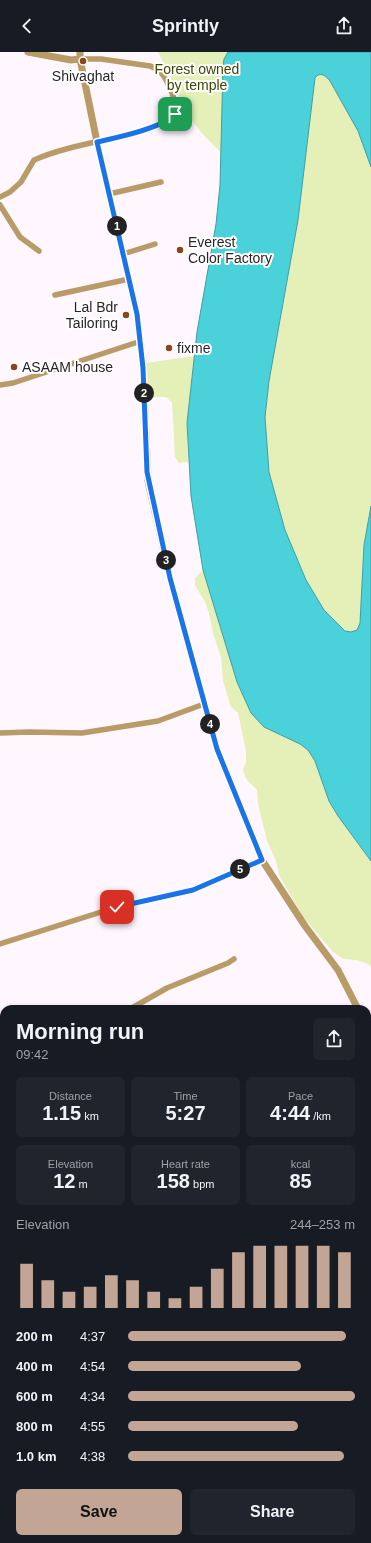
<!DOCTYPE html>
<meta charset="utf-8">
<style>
:root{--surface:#171b24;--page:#20242c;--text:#f1f3f6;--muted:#9ea1a6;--accent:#c3a595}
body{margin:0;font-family:Arial,sans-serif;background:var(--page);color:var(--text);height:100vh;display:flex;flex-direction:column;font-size:15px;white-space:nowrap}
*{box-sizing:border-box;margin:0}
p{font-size:13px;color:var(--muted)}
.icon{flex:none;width:22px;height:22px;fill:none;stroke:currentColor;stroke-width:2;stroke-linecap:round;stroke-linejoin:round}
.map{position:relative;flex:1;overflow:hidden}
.drawer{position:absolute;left:0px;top:953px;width:371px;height:538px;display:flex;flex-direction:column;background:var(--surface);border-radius:12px 12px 0 0;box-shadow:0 2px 6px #0003}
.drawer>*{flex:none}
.pin{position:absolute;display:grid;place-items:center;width:34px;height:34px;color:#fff;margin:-17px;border-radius:8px;box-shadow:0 2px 6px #0006}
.km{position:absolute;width:20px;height:20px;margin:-10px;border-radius:50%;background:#222;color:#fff;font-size:11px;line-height:20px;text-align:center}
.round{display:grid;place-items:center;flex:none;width:42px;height:42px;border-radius:6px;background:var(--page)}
.summary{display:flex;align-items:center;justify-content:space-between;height:68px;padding:0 16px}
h1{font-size:22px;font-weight:600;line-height:30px}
.stats{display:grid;grid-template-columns:repeat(3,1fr);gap:6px;height:68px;padding:4px 16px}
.stats div{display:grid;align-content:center;border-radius:6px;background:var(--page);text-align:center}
.stats b{font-size:20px;font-weight:600}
.stats small{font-size:11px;font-weight:400}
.stats p{font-size:11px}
.chart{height:112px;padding:8px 16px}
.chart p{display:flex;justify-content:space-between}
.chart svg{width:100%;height:72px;margin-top:4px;stroke:var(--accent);stroke-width:6}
.cta{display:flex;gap:8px;margin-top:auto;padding:8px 16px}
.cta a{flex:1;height:46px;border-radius:6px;background:var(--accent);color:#111;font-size:16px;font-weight:600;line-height:46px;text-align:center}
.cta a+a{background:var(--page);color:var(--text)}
ul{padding:0 16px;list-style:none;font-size:13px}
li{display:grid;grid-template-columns:64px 48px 1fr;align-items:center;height:30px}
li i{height:10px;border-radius:5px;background:var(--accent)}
header{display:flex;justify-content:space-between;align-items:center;height:52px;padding:0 16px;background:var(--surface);font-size:18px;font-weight:600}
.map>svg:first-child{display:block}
.green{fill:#e4f0b8}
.water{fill:#4bd1d9;stroke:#419da4}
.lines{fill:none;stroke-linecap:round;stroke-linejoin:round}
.minor{stroke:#b89b66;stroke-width:5.5}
.tertiary{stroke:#b89b66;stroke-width:7}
.route-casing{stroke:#fff;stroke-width:8}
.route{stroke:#1a73e8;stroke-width:5}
.poi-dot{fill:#8b451e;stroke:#fff;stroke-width:1.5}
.labels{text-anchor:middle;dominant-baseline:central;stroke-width:4;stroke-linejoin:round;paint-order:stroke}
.park-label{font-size:14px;fill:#3d4600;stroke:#fff}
.poi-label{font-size:14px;fill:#2a2429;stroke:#fff;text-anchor:start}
</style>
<header><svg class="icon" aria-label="back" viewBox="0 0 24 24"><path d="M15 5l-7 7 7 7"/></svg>Sprintly<svg class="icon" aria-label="share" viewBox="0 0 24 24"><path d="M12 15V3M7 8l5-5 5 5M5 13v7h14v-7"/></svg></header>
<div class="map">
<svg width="371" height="1491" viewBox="0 0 371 1491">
<rect width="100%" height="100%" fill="#fff6fe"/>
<g class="green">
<path d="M158,0h70l-4,7 -2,95 -21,-22 -12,-16z"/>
<path d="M321,22l5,2 4,5 28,50 13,36v339l-7,39 -4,78 -3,7 -6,2 -5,-1 -22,-21 -18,-30 -21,-50 -16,-58 -4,-55 4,-36 29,-161 17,-142 2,-3z"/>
<path d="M194,304l-7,67 1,39 -9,1 -4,-6 -3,-55 -6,-5h-12l-6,-3 -2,-31z"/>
<path d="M203,518l34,112 14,31 13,14 36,17 8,6 7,11 14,40 9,15 33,45v106l-3,-3 -11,-4 -14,-1 -10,-7 -30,-35 -24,-42 -3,-14 -9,-20 -9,-37 -1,-14 -10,-10 -2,-4 -2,-7 3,-7v-11l-8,-38 -7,-6 -8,-26 -2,-24 -8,-24 -4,-20 -4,-11 -10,-17v-7z"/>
</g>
<path class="water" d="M228,0h143v115l-13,-36 -28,-50c-4,-5 -10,-10 -15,-3l-17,142 -29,161 -4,36 4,55 16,58 21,50 18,30 21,21 6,1 6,-2 3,-7 4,-78 7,-39v355l-33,-45 -9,-15 -14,-40 -7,-11 -8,-6 -36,-17 -13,-14 -14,-31 -34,-112 -12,-74 -4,-73 10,-91 19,-108 4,-39 3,-119 1,-7z"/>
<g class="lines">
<g class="minor">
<path d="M109,142l52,-12"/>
<path d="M0,145l10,-5 11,-10 13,-22c32,-14 72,-19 106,-29 10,-3 24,-5 31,-12 7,-7 4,-18 1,-26 -5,-12 -9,-23 -22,-27l-49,-7h-21"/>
<path d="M0,153l20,32 19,14"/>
<path d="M123,202l32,-10"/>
<path d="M55,243l74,-16"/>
<path d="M0,333l13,-2 128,-42"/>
<path d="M0,681l29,-1 53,1 76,-12 46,-17"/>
<path d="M0,892l117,-37 76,-17 69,-30"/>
<path d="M130,957l37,-21 61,-25 6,-4"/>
<path d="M367,1050l4,-1"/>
<path d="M0,1052l4,-7"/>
<path d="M367,1188l4,-1"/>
<path d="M367,1340l4,1"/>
<path d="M0,1415l4,-2"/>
</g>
<g class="tertiary">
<path d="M28,0l43,8 9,-1"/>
<path d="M80,0v7l17,83 40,172 6,53 5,114 22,97 47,171 45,111 43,66 33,44 20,39"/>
<path d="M367,974l4,5"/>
<path d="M0,1104l4,13"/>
<path d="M150,1487l1,4"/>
<path d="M363,1491l8,-4"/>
</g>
</g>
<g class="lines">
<defs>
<path id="route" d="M117,855l76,-17 69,-30 -45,-111 -47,-171 -23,-106 -4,-104 -6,-54 -40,-172c18,-4 67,-14 78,-28"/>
</defs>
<use href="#route" class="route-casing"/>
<use href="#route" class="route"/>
</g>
<g class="poi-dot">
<circle cx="83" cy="9" r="4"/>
<circle cx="180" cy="198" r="4"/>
<circle cx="126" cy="263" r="4"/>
<circle cx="169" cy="296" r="4"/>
<circle cx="14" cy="315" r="4"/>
</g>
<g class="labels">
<g class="park-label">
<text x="197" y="17">Forest owned<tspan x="197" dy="16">by temple</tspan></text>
</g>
<g class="poi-label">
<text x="83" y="24" text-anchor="middle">Shivaghat</text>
<text x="188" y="190">Everest<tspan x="188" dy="16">Color Factory</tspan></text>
<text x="118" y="255" text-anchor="end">Lal Bdr<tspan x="118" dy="16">Tailoring</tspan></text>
<text x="177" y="296">fixme</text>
<text x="22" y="315">ASAAM house</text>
</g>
</g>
</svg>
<div class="pin" style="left:175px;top:62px;background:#1e9e55"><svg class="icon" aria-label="arrive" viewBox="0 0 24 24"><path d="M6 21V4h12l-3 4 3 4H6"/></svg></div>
<div class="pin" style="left:117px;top:855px;background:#d93025"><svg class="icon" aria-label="check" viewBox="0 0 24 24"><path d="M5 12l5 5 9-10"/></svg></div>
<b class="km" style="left:117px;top:174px">1</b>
<b class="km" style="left:144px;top:341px">2</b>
<b class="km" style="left:166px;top:508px">3</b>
<b class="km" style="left:210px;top:672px">4</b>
<b class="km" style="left:240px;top:817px">5</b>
<section class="drawer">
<div class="summary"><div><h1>Morning run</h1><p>09:42</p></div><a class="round"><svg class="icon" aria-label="share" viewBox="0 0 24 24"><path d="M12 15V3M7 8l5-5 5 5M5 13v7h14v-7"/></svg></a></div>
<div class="stats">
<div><p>Distance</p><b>1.15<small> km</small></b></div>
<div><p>Time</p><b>5:27</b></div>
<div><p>Pace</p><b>4:44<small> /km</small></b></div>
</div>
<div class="stats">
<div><p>Elevation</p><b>12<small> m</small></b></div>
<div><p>Heart rate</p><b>158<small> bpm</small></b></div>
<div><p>kcal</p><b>85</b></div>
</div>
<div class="chart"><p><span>Elevation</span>244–253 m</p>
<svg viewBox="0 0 160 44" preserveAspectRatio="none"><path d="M5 44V17M15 44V27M25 44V34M35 44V31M45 44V24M55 44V27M65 44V34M75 44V38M85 44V31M95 44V20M105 44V10M115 44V6M125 44V6M135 44V6M145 44V6M155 44V10"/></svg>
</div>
<ul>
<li><b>200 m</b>4:37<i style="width:96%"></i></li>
<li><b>400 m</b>4:54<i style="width:76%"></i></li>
<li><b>600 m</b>4:34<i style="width:100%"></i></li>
<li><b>800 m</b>4:55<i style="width:75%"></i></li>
<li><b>1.0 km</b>4:38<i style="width:95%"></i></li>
</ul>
<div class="cta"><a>Save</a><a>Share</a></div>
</section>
</div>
